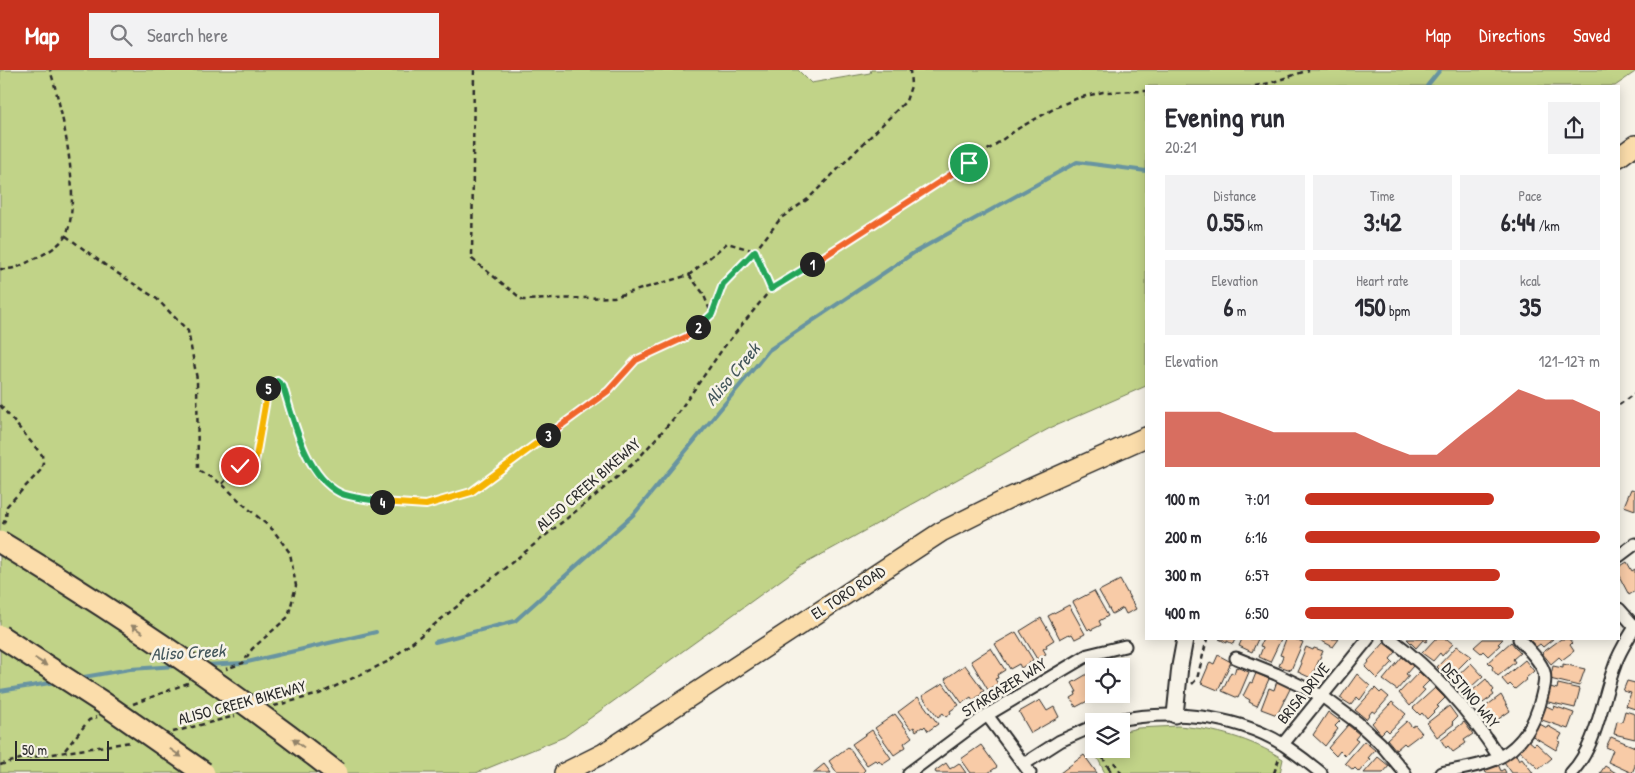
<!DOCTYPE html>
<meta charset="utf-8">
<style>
:root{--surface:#fff;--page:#f2f2f3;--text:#2b2b33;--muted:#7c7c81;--accent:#c8321e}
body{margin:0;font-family:"Patrick Hand",sans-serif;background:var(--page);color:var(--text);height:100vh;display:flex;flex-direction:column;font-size:19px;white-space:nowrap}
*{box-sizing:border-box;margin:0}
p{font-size:16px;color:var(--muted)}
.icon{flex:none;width:28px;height:28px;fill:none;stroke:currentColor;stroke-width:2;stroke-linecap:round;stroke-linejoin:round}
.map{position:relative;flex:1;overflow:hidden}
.side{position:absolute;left:1145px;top:15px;width:475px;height:555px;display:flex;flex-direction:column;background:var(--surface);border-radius:0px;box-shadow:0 2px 12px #0003}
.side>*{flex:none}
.buttons{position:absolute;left:1085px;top:588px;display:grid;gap:10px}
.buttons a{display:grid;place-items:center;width:45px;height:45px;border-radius:0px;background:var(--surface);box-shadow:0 2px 12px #0003;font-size:25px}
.scale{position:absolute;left:15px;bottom:12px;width:94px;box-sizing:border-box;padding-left:5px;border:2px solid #2b2b2b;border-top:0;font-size:14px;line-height:18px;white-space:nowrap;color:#2b2b2b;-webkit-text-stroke:4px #f7f3e8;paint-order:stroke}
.pin{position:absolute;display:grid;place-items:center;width:42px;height:42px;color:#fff;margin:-21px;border:2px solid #fff;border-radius:50%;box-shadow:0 1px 5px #0007}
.km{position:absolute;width:25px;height:25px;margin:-12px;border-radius:50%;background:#222;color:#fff;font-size:14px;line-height:25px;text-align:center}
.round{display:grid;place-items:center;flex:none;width:52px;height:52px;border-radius:0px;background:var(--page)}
.head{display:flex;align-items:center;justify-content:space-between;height:85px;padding:0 20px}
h1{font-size:28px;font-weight:700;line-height:38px}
.stats{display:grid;grid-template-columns:repeat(3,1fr);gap:8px;height:85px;padding:5px 20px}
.stats div{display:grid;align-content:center;border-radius:0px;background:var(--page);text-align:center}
.stats b{font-size:25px;font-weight:700}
.stats small{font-size:14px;font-weight:400}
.stats p{font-size:14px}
.chart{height:140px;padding:10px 20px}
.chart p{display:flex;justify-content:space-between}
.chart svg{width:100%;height:90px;margin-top:5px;fill:var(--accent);opacity:.7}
ul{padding:0 20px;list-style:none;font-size:16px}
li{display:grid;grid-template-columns:80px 60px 1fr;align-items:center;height:38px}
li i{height:12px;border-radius:6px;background:var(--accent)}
header{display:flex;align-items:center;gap:30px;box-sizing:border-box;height:70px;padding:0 25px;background:var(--accent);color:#fff}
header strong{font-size:24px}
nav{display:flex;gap:28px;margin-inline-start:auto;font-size:18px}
.search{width:350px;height:45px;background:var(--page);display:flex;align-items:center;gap:12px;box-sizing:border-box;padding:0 18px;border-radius:0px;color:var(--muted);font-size:19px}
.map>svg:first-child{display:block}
.green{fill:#c1d388;stroke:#767f5a}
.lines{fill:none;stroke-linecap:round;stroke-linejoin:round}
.stream{stroke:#6794a1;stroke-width:4}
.building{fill:#f8cba7;stroke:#2b2b2b}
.minor-casing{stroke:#2b2b2b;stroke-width:15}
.tertiary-casing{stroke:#2b2b2b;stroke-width:19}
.primary-casing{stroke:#2b2b2b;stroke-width:22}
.path{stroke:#2b2b2b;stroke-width:2.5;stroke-dasharray:5 4;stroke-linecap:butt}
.minor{stroke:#f7f3e8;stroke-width:11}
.tertiary{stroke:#f7f3e8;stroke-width:15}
.primary{stroke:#fbddab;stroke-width:19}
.motorway-bridge-casing{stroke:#2b2b2b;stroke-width:25;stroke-linecap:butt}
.motorway-bridge{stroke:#fbddab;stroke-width:21}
.oneway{fill:#93846b}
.split-1-casing{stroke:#fff;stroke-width:10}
.split-2-casing{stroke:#fff;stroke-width:10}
.split-3-casing{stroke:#fff;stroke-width:10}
.split-4-casing{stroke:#fff;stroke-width:10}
.split-5-casing{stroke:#fff;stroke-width:10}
.split-6-casing{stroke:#fff;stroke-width:10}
.split-1{stroke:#f0652b;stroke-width:6}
.split-2{stroke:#22a559;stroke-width:6}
.split-3{stroke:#f0652b;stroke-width:6}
.split-4{stroke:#f5b400;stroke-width:6}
.split-5{stroke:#22a559;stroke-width:6}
.split-6{stroke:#f5b400;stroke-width:6}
.labels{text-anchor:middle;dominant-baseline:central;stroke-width:5;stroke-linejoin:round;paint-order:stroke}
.street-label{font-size:16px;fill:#2b2b2b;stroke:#f7f3e8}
.water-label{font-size:18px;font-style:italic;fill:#44575c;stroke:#f7f3e8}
</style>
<header>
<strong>Map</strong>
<div class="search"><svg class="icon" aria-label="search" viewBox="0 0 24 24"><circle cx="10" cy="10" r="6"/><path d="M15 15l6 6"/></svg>Search here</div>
<nav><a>Map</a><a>Directions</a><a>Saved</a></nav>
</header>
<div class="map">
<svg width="1635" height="703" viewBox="0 0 1635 703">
<rect width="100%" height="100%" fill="#f7f3e8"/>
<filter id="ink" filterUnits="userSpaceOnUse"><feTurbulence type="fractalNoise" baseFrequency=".02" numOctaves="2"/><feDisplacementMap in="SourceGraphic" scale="10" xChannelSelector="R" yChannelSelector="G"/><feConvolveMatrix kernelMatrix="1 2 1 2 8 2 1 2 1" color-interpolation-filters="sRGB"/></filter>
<g filter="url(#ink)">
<g class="green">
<path d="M0,0h798l13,13 59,-10 1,-3h764v2l-20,14h-469v300l-96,42 -251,139 -235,170 -88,36h-476z"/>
<path d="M1178,656c38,3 73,13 105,33l-3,14h-175l-16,-32 5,-2v10h27v-17l17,-4z"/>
</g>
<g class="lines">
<g class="stream">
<path d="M1427,16l13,-16"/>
<path d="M435,572l80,-21 119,-107 135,-164 146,-98 162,-90 69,9"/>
<path d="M204,595l39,-2 133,-31"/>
<path d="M78,608l52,-9 47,-3"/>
<path d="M0,621l56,-9"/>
</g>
</g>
<g class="building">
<path d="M1631,419l4,1v20l-11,-4z"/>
<path d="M1627,492l5,9 3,-2v22l-6,4 -10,-19v-9z"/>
<path d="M1120,510l16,29 -10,5 -3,-6 -11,6 -13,-23z"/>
<path d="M1094,521l14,25 -9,5 2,4 -10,5 -1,-2 -2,2 -15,-28z"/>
<path d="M1069,535l16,29 -10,5 -3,-5 -2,1 -1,-1 -9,5 -12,-23z"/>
<path d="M1041,548l13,22 -8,5 1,2 -4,2 3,5 -9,5 -17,-28z"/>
<path d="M1016,562l17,28 -12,8 -2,-4 -9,5 -15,-25z"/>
<path d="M1219,569h16l-2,5 -6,-3v2z"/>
<path d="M1242,569h16l-6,13 -13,-6z"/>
<path d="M1263,569h18l-11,23 -11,-5 4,-10 -3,-1z"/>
<path d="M1286,569h8l9,3 -12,28 -12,-4 4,-10 -3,-1z"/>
<path d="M1318,569h21l-6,8z"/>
<path d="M1407,569h21l-2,3 -3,-2 -7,8z"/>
<path d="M1435,569h12l6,5 -11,12 -2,-3 -7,8 -11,-8z"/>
<path d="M1483,569h20l-5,5 2,1 -12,11 -5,-5 -2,2 -7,-6z"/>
<path d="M1529,569h24l-10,8 -3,-3 -4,3z"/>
<path d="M1561,569h8l3,4 -2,2 4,6 -12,9 -3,-3 -8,7 -9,-11z"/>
<path d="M1511,572l9,11 -7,6 2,3 -17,14 -6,-7 1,-2 -5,-5z"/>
<path d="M1384,573l12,9 -6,7 3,3 -16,17 -12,-12 4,-5 -1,-1z"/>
<path d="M1457,576l14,10 -15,15 -3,-2 -7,7 -9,-9z"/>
<path d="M1306,577l7,3 1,-2 9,3 -12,27 -13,-6 4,-9 -2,-1z"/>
<path d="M991,578l14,22 -8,5 1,3 -3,1 3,5 -10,6 -17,-29z"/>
<path d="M1218,585l13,7 -13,28 -17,-7 9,-21 4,2z"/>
<path d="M1402,587l11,9 -7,8 3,2 -12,14 -14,-10z"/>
<path d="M1525,590l9,11 -8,7 1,1 -12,10 -5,-5 -2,2 -6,-7z"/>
<path d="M1471,593l12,13 -12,11 -2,-3 -8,7 -10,-9z"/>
<path d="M1563,594l22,5 -6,17 -29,-7 3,-13 10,2z"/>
<path d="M965,595l19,26 -3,2 1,1 -9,6 -2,-3 -9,6 -17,-24z"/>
<path d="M1236,597l13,5 -11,26 -16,-7 9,-19 3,2z"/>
<path d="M1094,600v24h7l-25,13 -5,-9 5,-3 -1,-3h2l-5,-9z"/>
<path d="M1419,602l10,9 -7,7 3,2 -15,16 -11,-13z"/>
<path d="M1256,603l13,6 -12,27 -8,-4 1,-2 -7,-4 7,-14 2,1z"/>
<path d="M1357,604l13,12 -10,14 -3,-3 -6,8 -11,-7z"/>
<path d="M1486,609l8,11 -2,2 2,3 -11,8 -2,-2 -8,6 -8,-10z"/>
<path d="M1277,611l14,6 -14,28 -16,-6 8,-21 5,2z"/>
<path d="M1627,611l8,2v26l-9,-3 5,-13 -8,-2z"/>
<path d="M943,613l16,22 -9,6 1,2 -5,4 -3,-4 -5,4 -16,-21z"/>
<path d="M1558,614l22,5 -5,19 -31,-7 3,-15 10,3z"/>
<path d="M1375,618l5,5 2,-2 7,6 -14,16 -3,-2 -6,8 -11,-9z"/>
<path d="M1435,618l10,10 -8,8 2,1 -12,12 -5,-6 -2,2 -7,-7z"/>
<path d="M1501,625l9,16 -13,9 -2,-3 -8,6 -10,-10z"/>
<path d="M918,627l20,27 -10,7 -3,-5 -2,2 -1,-1 -6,4 -2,-4 -3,2 -13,-17z"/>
<path d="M1040,630l7,11 7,-4 5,10 -28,16 -12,-21z"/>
<path d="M1392,632l14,12 -17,18 -3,-3 -5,5 -9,-11z"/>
<path d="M1544,635l9,4 1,-3 20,7 -6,16 -29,-10z"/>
<path d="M1449,636l8,11 -5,5 2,2 -17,13 -10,-14z"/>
<path d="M1625,641l10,3v25l-21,-5 3,-13 5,1z"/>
<path d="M1328,642l12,9 -5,5 3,3 -13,17 -12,-11z"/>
<path d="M895,644l17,23 -8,6 2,4 -12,8 -19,-27z"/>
<path d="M1407,651l5,6 3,-2 7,8 -16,12 -2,-2 -8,7 -9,-11z"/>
<path d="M1464,652l9,12 -9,6 2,3 -13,9 -5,-6 -2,2 -5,-8z"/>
<path d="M1538,653l9,5 1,-2 14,8 -4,7 2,1 -4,8 -25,-15z"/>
<path d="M1348,655l11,9 -4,5 3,2 -13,15 -5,-5 -4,5 -8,-8z"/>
<path d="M872,660l19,28 -9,6 -3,-4 -2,2 -2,-2 -8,5 -15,-21z"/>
<path d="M1611,667l24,10v19l-3,7 -24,-11 5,-12 -7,-3z"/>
<path d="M1527,669l7,6 2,-2 16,15 -13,11 -22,-21z"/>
<path d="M1364,671l11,9 -7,8 2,1 -11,13 -4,-4 -2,2 -8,-7z"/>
<path d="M981,675l16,22 -9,6h-17l-10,-14z"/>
<path d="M848,677l17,23 -3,3h-25l-8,-12z"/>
<path d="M1514,681l5,9 3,-2 11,15h-21l-10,-14z"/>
<path d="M1084,685l13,18h-37z"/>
<path d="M1378,687l11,9 -6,7h-19z"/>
<path d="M1497,692l4,9 3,-2 2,4h-20l-2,-5z"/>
<path d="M946,693l4,6 9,-6 7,10h-30l-1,-2z"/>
<path d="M824,694l7,9h-18z"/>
<path d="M1605,696l11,7h-16z"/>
</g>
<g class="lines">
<defs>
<g id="minor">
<path d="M1619,486l16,-12"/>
<path d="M1619,539l16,18"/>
<path d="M1391,569c43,32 79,73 108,118"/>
<path d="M1236,588l40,16 46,22 36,27 22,20 25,30"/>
<path d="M987,645l43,58"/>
<path d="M1113,651c56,-12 122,-7 171,24 13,9 25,18 37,28"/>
<path d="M1283,674l85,-105"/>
<path d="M1024,694l36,-23 34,-15"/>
<path d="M909,703l78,-58 101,-60 37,-9"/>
<path d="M1441,703c18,-4 36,-6 53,-13 27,-12 42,-37 48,-65 2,-8 4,-15 2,-23 -4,-12 -17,-24 -25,-33"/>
<path d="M1571,703c26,-27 31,-74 44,-108 4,-13 13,-26 20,-38"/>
</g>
<path id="tertiary" d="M1175,645l5,-49 5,-27"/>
<g id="primary">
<path d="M1619,87l16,-12"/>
<path d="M564,703l40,-20 337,-221 68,-34 137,-61"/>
</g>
</defs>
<use href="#minor" class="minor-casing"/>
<use href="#tertiary" class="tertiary-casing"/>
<use href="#primary" class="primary-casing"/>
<g class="path">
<path d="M474,0l-2,189 51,41 91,-3 75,-22 38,-32 28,8 16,37"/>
<path d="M1255,16l15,-3 39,-13"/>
<path d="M66,166l39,29 52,34 31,32 9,48 1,91 24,14 21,20 30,26 17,23 6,33 -8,31 -36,32 -9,14 -17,6"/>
<path d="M0,199c16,1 22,-4 36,-11 9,-4 25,-13 30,-23 16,-35 -4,-128 -16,-165"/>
<path d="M689,205l14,18 8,20"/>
<path d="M0,335l42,50 1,8 -2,7 -34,36 -1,12 -4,8"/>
<path d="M1619,335l16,-12"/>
<path d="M222,414l18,-18 15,-3 13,-77 9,-5 6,4 19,61 20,33 19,15 41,8 44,3 45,-13 137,-101 28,-31 50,-23 26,-22 11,-31 32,-33 26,-33 27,-19 98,-98 5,-15 -1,-16"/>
<path d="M1192,614l5,-5 10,-40"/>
<path d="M133,634l55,-21"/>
<path d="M274,636l45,-12 70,-33 207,-166 41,-35 38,-43 49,-70 47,-58 198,-126 50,-35 40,-22 19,-8 25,-6 43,-1"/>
<path d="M173,662l62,-16"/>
<path d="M1098,679l10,18 7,-4 6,10"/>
<path d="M65,680l24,-30 8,-3"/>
<path d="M0,695l20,-6 111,-17"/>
<path d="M1108,697l4,6"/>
<path d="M1274,703l6,-17"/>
</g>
<use href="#minor" class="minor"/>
<use href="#tertiary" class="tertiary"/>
<use href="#primary" class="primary"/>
<defs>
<g id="motorway-bridge">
<path d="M0,472c117,70 230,147 337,231"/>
<path d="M0,566l102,66 102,71"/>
</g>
</defs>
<use href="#motorway-bridge" class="motorway-bridge-casing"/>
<use href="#motorway-bridge" class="motorway-bridge"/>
</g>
<defs><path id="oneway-solid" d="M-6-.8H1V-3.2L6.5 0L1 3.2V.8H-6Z" transform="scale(1.25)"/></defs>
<g class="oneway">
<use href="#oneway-solid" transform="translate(137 559) rotate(-147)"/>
<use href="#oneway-solid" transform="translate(41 592) rotate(33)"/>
<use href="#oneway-solid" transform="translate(298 673) rotate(-143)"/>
<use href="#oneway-solid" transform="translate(176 683) rotate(35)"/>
</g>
</g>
<g class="lines" filter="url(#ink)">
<defs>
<path id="split-1" d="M812,194l157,-101"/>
<path id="split-2" d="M698,257l14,-13 11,-30 32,-33 16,38 41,-25"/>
<path id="split-3" d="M548,365l60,-44 28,-31 50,-23 12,-10"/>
<path id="split-4" d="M382,432l44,3 45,-13 77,-57"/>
<path id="split-5" d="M268,318v-2l9,-5 6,5c11,35 22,89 57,107 10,5 30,6 42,9"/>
<path id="split-6" d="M240,396l15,-3 13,-75"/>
</defs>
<use href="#split-1" class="split-1-casing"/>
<use href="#split-2" class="split-2-casing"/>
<use href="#split-3" class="split-3-casing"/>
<use href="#split-4" class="split-4-casing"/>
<use href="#split-5" class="split-5-casing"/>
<use href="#split-6" class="split-6-casing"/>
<use href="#split-1" class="split-1"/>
<use href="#split-2" class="split-2"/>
<use href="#split-3" class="split-3"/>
<use href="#split-4" class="split-4"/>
<use href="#split-5" class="split-5"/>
<use href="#split-6" class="split-6"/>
</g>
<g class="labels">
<g class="street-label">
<text transform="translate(588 414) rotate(-41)">ALISO CREEK BIKEWAY</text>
<text transform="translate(848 522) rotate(-33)">EL TORO ROAD</text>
<text transform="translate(1004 617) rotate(-32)">STARGAZER WAY</text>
<text transform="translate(1303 623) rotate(-51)">BRISA DRIVE</text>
<text transform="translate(1471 625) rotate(50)">DESTINO WAY</text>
<text transform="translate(242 632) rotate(-15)">ALISO CREEK BIKEWAY</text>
</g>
<g class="water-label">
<text transform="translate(732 304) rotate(-50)">Aliso Creek</text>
<text transform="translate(188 582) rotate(-3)">Aliso Creek</text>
</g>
</g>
</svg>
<div class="buttons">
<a><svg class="icon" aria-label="locate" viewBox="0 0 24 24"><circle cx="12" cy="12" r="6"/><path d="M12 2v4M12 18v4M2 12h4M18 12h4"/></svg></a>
<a><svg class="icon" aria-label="layers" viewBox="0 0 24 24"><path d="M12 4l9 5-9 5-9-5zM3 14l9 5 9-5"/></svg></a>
</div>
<div class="scale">50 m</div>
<div class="pin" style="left:969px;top:93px;background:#1e9e55"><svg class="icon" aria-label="arrive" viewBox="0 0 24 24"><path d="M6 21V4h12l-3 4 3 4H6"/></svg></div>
<div class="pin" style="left:240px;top:396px;background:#d93025"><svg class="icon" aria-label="check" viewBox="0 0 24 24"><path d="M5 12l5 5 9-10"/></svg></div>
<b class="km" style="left:812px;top:194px">1</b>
<b class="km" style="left:698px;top:257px">2</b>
<b class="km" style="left:548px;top:365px">3</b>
<b class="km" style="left:382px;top:432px">4</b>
<b class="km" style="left:268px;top:318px">5</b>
<section class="side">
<div class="head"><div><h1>Evening run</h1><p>20:21</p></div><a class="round"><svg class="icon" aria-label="share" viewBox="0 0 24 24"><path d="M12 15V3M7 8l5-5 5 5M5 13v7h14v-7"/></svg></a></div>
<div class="stats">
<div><p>Distance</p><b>0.55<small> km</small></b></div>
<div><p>Time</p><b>3:42</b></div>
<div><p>Pace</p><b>6:44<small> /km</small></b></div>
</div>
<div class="stats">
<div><p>Elevation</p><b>6<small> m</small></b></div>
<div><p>Heart rate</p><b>150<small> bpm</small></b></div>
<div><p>kcal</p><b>35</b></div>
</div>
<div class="chart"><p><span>Elevation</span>121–127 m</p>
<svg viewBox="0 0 160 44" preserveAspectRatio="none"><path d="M0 44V17L10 17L20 17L30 22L40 27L50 27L60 27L70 27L80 33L90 38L100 38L110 27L120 17L130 6L140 11L150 11L160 17V44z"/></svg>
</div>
<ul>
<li><b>100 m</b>7:01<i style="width:64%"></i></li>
<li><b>200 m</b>6:16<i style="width:100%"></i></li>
<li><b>300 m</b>6:57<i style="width:66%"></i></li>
<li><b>400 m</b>6:50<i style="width:71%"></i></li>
</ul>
</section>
</div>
